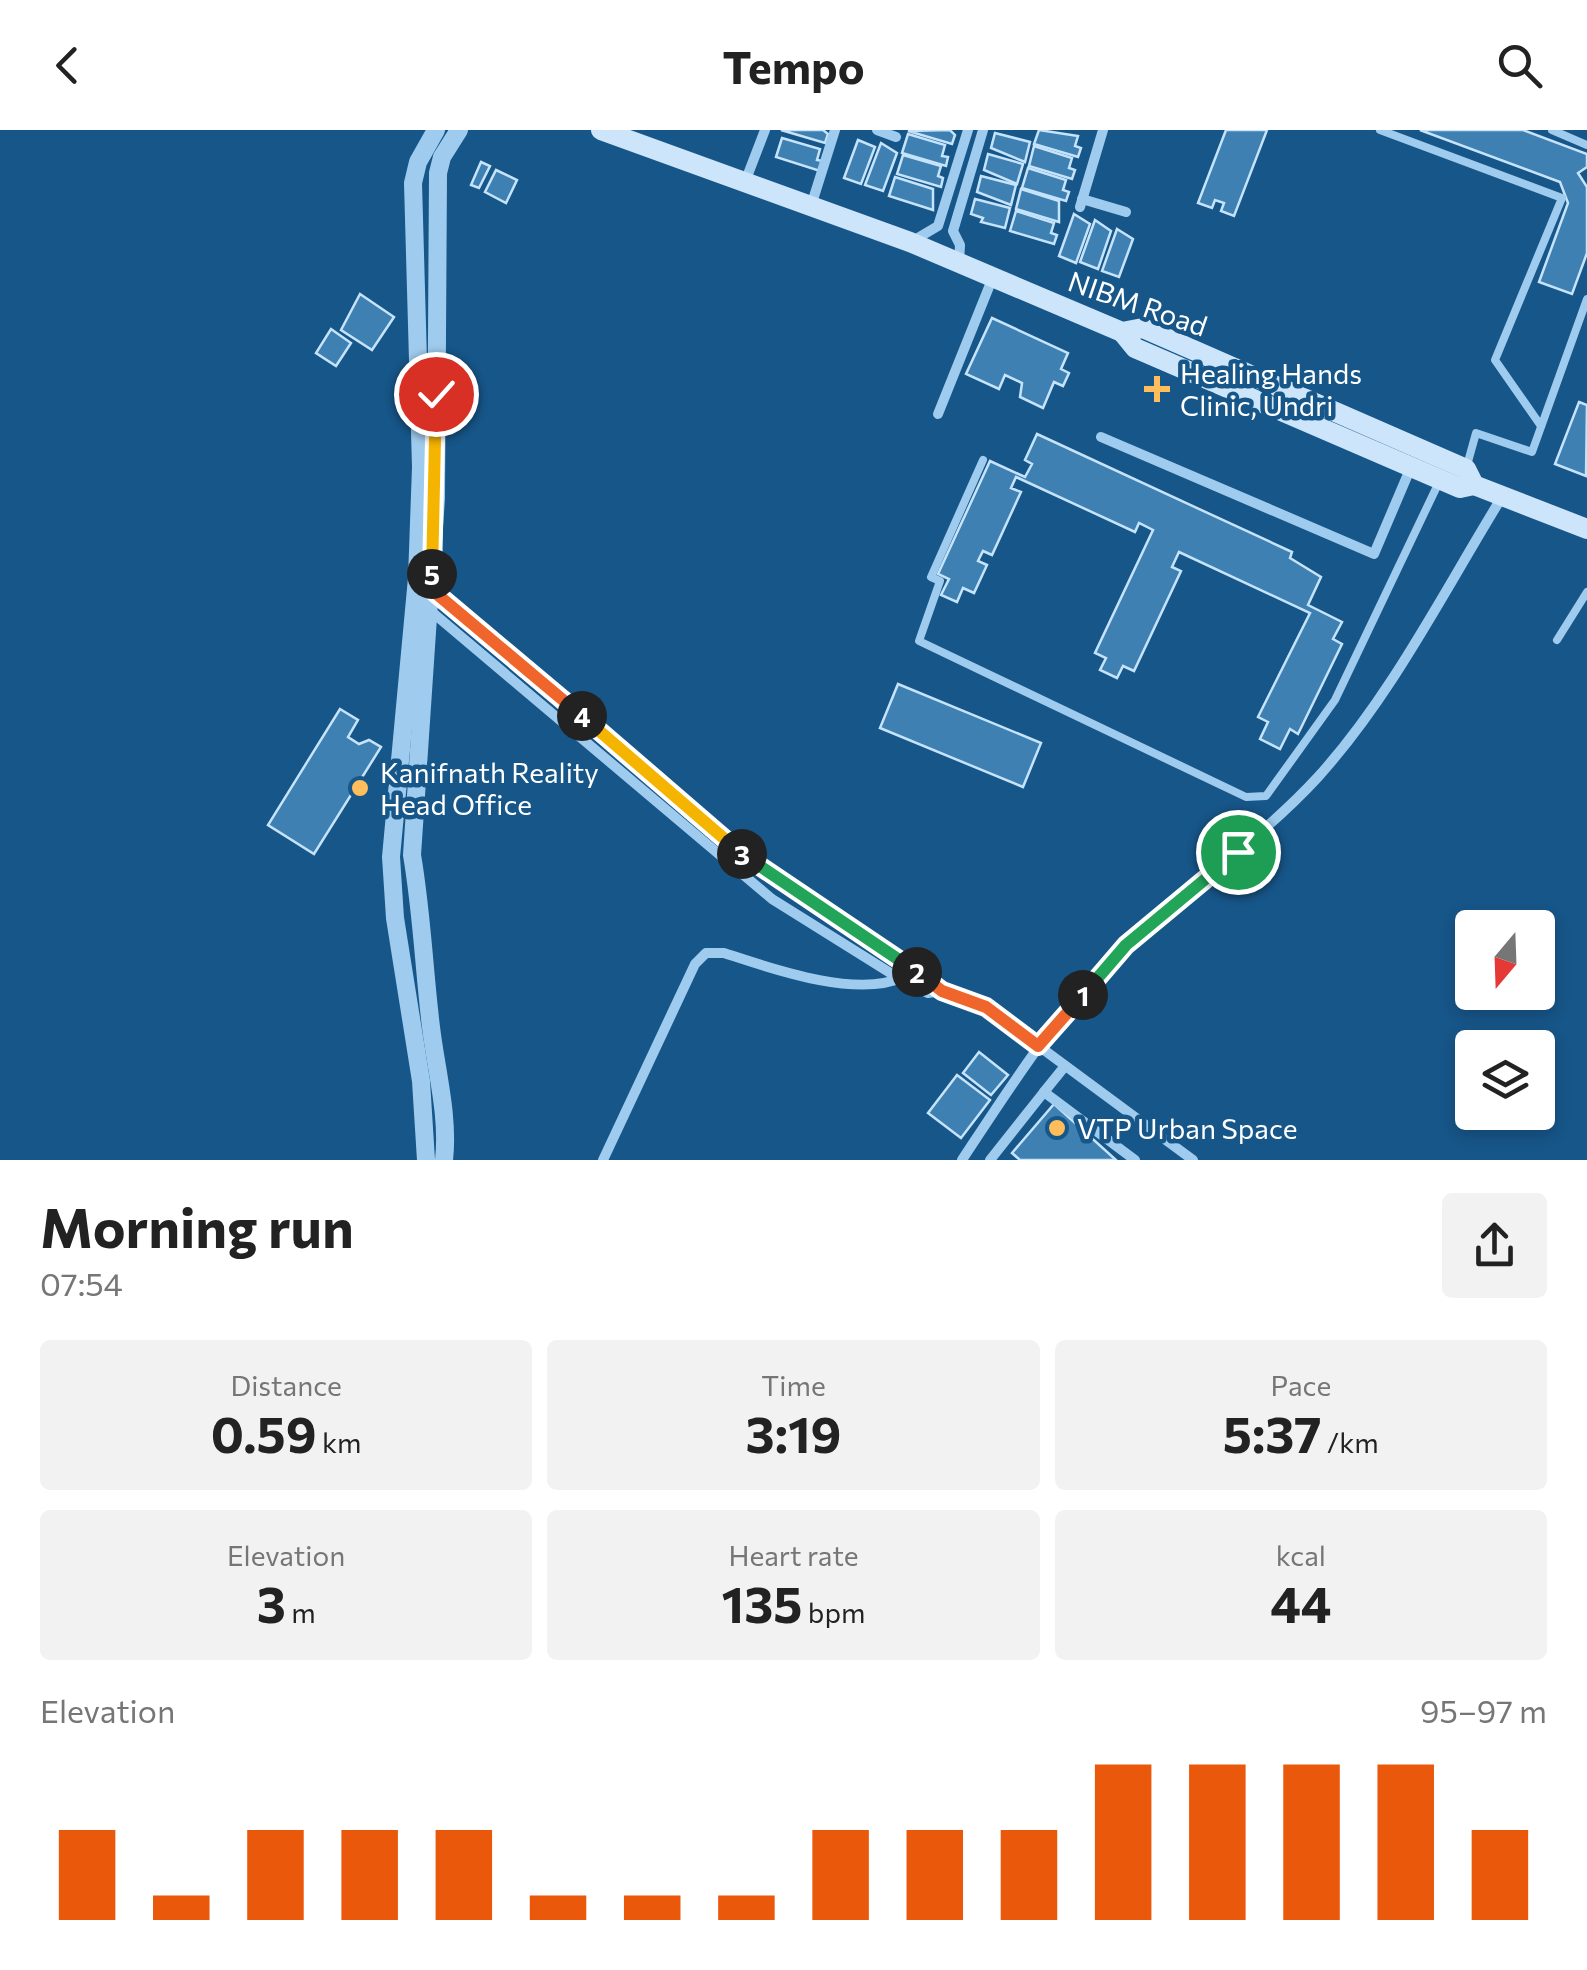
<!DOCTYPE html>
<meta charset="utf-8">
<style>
:root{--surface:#fff;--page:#f2f2f2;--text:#222;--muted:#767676;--accent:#ea580c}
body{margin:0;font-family:Commissioner,sans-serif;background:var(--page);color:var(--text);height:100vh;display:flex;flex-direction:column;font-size:38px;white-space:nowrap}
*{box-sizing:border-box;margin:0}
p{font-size:32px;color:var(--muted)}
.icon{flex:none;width:55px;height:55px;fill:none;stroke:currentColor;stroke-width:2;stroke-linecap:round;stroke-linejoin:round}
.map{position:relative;height:1030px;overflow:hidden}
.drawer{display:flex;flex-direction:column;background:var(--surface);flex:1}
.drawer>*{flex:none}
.needle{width:65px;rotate:199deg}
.fabs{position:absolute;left:1455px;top:780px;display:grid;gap:20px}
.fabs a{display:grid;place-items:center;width:100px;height:100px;border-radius:10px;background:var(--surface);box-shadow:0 5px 15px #0003;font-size:50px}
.pin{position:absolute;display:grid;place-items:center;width:85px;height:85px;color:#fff;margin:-42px;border:5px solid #fff;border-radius:50%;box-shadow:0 2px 10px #0007}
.km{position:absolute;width:50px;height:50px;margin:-25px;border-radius:50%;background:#222;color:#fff;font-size:28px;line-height:50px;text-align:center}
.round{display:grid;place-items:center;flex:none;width:105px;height:105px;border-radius:10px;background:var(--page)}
.summary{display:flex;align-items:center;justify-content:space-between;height:170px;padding:0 40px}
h1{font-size:55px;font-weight:700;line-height:75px}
.metrics{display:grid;grid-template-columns:repeat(3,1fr);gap:15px;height:170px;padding:10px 40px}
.metrics div{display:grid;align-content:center;border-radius:10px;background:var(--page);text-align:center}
.metrics b{font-size:50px;font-weight:700}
.metrics small{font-size:28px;font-weight:400}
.metrics p{font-size:28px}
.chart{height:280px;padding:20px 40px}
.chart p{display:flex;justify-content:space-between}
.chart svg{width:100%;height:180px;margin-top:10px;stroke:var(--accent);stroke-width:6}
header{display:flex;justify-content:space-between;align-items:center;height:130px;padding:0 40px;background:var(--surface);font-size:45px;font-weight:700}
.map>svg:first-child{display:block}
.building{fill:#3f80b2;stroke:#c5e3fa;stroke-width:2.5}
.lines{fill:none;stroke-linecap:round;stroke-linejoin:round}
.service{stroke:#9fccee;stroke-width:8}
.minor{stroke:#9fccee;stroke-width:10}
.tertiary{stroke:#9fccee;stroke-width:18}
.secondary{stroke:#cce5fa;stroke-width:20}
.split-1-casing{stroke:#fff;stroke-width:20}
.split-2-casing{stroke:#fff;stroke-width:20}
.split-3-casing{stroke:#fff;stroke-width:20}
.split-4-casing{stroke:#fff;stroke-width:20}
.split-5-casing{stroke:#fff;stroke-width:20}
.split-6-casing{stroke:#fff;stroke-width:20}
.split-1{stroke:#22a559;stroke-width:12}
.split-2{stroke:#f0652b;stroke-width:12}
.split-3{stroke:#22a559;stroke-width:12}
.split-4{stroke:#f5b400;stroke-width:12}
.split-5{stroke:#f0652b;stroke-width:12}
.split-6{stroke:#f5b400;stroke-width:12}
.poi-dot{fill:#ffbd5c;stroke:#175689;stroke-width:4}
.labels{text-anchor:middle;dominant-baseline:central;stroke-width:9;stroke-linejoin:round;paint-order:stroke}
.street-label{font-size:28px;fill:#fff;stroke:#175689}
.poi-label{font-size:28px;fill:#fff;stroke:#175689;text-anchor:start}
</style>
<header><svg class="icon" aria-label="back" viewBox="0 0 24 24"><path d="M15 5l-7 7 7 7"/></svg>Tempo<svg class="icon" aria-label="search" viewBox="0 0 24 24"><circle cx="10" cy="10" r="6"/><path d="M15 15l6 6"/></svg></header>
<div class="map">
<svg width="1587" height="1030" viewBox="0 0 1587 1030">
<rect width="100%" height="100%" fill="#175689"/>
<g class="building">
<path d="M781,0h42l5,4 -3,9z"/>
<path d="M950,0l5,5 -3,9 -44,-13z"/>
<path d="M1039,0l39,6 -3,10 6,2 -3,9 -44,-13z"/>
<path d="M1226,0h41l-33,86 -13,-5 3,-8 -9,-3 -3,8 -14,-5z"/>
<path d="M1420,0h103l64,24v13l-9,6 9,14v66l-15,41 -33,-12 29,-79 -8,-21z"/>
<path d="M995,3l35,9 -5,20 -34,-14z"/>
<path d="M908,4l37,11 -3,11 6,1 -2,9 -44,-13z"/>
<path d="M782,8l38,11 -3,11 6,1 -3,10 -44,-14z"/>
<path d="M858,10l17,7 -14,37 -17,-6z"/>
<path d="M881,13l16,10 -14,38 -18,-6z"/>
<path d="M1034,16l38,12 -3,10 6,2 -3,9 -43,-13z"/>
<path d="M988,24l35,10 -6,20 -33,-14z"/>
<path d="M903,25l38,11 -3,10 5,2 -2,9 -44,-13z"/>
<path d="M481,32l9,4 -11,22 -8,-3z"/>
<path d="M1028,38l38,12 -3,10 6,2 -3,9 -44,-13z"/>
<path d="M496,40l21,10 -11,23 -21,-11z"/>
<path d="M981,46l35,9 -5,20 -34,-13z"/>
<path d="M895,47l38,12v21l-44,-14z"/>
<path d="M1021,59l38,12v21l-43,-13z"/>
<path d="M975,69l35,9 -5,20 -24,-6 2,-4 -12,-4z"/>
<path d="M1016,81l38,12 -3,10 6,2 -3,9 -44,-13z"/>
<path d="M1074,84l16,10 -14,39 -17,-7z"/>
<path d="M1095,90l16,11 -13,38 -18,-7z"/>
<path d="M1117,99l16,10 -14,38 -17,-6z"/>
<path d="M360,164l34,23 -22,33 -31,-20z"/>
<path d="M992,188l76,35 -7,16 8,4 -6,13 -9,-4 -11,26 -23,-11 2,-14 -17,-8 -6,14 -33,-15z"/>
<path d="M331,199l20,14 -15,23 -20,-13z"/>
<path d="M1579,272l8,3 -1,71 -31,-12z"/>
<path d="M1037,304l255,118 -2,6 31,19 -13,28 34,17 -9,17 9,5 -44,90 -8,-5 -10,20 -20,-10 8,-17 -10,-5 52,-104 -131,-61 -7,15 9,4 -47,100 -11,-5 -6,12 -17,-8 6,-12 -11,-5 58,-123 -14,-7 -4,9 -119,-55 -5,11 10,4 -29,63 -9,-4 -5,10 9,4 -13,28 -11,-5 -6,14 -16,-7 8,-16 -11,-5 52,-113 35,16 7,-13 -7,-4z"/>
<path d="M898,554l143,59 -18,44 -143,-59z"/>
<path d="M340,579l18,11 -10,17 11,7 10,-4 12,7 -67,107 -46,-29z"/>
<path d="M979,922l29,23 -17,20 -28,-22z"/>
<path d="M957,945l33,25 -29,38 -33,-25z"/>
<path d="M1054,974l62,56h-96l-8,-7z"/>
</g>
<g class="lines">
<g class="service">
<path d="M1380,0l182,68 -67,162 46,66"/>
<path d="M1552,0l35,15"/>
<path d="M983,330l-52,117 9,4 -21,60 327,156 20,-1 69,-96 105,-220"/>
<path d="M1466,339l10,-36 56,19 55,-153"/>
<path d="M1557,510l30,-48"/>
</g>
<g class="minor">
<path d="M877,0l19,7"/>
<path d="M745,52l20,-52"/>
<path d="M1082,69l44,13"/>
<path d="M811,76l24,-76"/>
<path d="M1080,77l23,-77"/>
<path d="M911,112l27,-16 30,-96"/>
<path d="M959,133l1,-18 -7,-14 30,-101"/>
<path d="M938,284l55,-137"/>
<path d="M1101,307l273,117 37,-87"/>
<path d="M429,457l309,263 204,141 44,16 207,153"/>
<path d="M426,477l346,292 128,80 28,14 14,-2"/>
<path d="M1065,936l-21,26 91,68"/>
<path d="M603,1030l92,-196 11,-11h18c46,15 133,46 179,24"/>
<path d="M962,1030c50,-76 100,-155 167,-217 61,-57 132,-104 189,-166 74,-82 126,-186 184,-280"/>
<path d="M990,1030l54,-68"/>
</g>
<g class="tertiary">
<path d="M426,1030l-5,-79 -26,-163 -4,-61 26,-279 4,-111 -8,-284 5,-21 18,-32"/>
<path d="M444,1030c5,-44 -8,-90 -13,-133 -7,-57 -9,-114 -19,-172l24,-357 2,-325 4,-16 17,-27"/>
</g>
<g class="secondary">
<path d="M601,0l309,112 212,90 21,-4 323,141 8,16 113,44"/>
<path d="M1122,202l13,16 325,140 14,-3"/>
</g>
</g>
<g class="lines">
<defs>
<path id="split-1" d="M1083,865l43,-50 112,-93"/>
<path id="split-2" d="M917,842l25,19 44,16 52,39 45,-51"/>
<path id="split-3" d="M742,724l175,118"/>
<path id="split-4" d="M582,586l160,138"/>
<path id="split-5" d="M432,444v16l150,126"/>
<path id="split-6" d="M432,444l4,-180"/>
</defs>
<use href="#split-1" class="split-1-casing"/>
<use href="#split-2" class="split-2-casing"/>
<use href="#split-3" class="split-3-casing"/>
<use href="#split-4" class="split-4-casing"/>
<use href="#split-5" class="split-5-casing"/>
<use href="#split-6" class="split-6-casing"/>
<use href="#split-1" class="split-1"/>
<use href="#split-2" class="split-2"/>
<use href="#split-3" class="split-3"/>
<use href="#split-4" class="split-4"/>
<use href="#split-5" class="split-5"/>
<use href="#split-6" class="split-6"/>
</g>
<g class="poi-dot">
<path d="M1152 244h10v10h10v10h-10v10h-10v-10h-10v-10h10z"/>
<circle cx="360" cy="658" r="10"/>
<circle cx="1057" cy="998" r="10"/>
</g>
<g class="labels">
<g class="street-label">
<text transform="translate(1138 173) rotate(19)">NIBM Road</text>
</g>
<g class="poi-label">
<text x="1180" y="243">Healing Hands<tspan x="1180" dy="32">Clinic, Undri</tspan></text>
<text x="380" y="642">Kanifnath Reality<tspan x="380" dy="32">Head Office</tspan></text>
<text x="1077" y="998">VTP Urban Space</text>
</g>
</g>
</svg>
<div class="fabs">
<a><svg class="needle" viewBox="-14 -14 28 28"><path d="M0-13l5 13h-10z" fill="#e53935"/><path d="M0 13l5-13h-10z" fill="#767676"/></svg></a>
<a><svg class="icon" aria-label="layers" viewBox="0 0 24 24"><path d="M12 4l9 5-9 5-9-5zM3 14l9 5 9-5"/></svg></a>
</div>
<div class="pin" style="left:1238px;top:722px;background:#1e9e55"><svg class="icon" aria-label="arrive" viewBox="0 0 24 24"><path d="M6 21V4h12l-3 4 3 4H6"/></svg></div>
<div class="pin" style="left:436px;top:264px;background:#d93025"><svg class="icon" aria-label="check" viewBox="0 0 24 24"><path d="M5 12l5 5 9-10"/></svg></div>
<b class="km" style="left:1083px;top:865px">1</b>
<b class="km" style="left:917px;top:842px">2</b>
<b class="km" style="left:742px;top:724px">3</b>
<b class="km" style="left:582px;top:586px">4</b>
<b class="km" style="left:432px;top:444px">5</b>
</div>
<section class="drawer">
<div class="summary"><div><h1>Morning run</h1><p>07:54</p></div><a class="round"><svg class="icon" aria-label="share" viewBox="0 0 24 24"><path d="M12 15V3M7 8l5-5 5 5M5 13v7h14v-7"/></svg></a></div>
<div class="metrics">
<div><p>Distance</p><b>0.59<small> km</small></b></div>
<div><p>Time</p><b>3:19</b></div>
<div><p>Pace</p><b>5:37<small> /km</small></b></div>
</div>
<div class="metrics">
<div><p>Elevation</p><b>3<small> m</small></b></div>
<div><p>Heart rate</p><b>135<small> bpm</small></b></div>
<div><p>kcal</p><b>44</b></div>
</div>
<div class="chart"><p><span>Elevation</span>95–97 m</p>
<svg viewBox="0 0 160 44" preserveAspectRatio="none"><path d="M5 44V22M15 44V38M25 44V22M35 44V22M45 44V22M55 44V38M65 44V38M75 44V38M85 44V22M95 44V22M105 44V22M115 44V6M125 44V6M135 44V6M145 44V6M155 44V22"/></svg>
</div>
</section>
